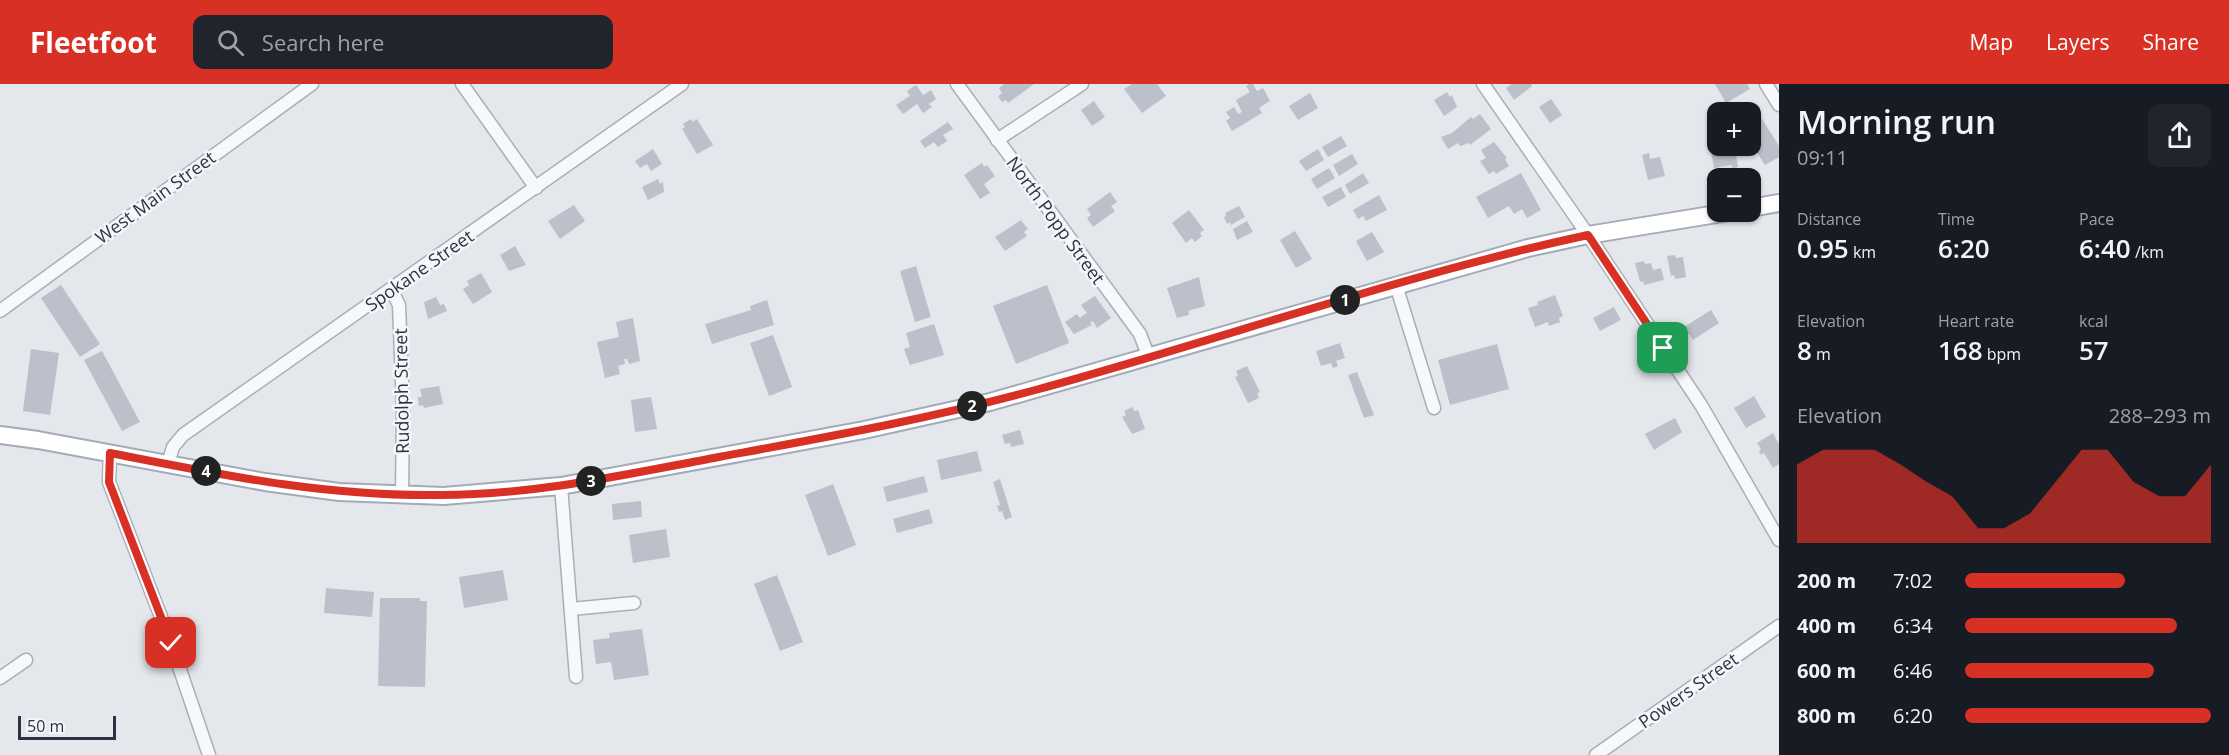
<!DOCTYPE html>
<meta charset="utf-8">
<style>
:root{--surface:#171b24;--page:#20242c;--text:#f1f3f6;--muted:#9ea1a6;--accent:#d93025}
body{margin:0;font-family:"Open Sans",sans-serif;background:var(--page);color:var(--text);height:100vh;display:flex;flex-direction:column;font-size:22px;white-space:nowrap}
*{box-sizing:border-box;margin:0}
p{font-size:20px;color:var(--muted)}
.icon{flex:none;width:33px;height:33px;fill:none;stroke:currentColor;stroke-width:2;stroke-linecap:round;stroke-linejoin:round}
.map{position:relative;flex:1;overflow:hidden}
.details{display:flex;flex-direction:column;background:var(--surface);width:450px}
.details>*{flex:none}
.controls{position:absolute;left:1707px;top:18px;display:grid;gap:12px}
.controls a{display:grid;place-items:center;width:54px;height:54px;border-radius:12px;background:var(--surface);box-shadow:0 2px 4px #0004;font-size:30px}
.scale{position:absolute;left:18px;bottom:15px;width:98px;box-sizing:border-box;padding-left:6px;border:3px solid #2b3445;border-top:0;font-size:16px;line-height:21px;white-space:nowrap;color:#2b3445;-webkit-text-stroke:4px #f4f6f9;paint-order:stroke}
.pin{position:absolute;display:grid;place-items:center;width:51px;height:51px;color:#fff;margin:-26px;border-radius:12px;box-shadow:0 3px 9px #0006}
.km{position:absolute;width:30px;height:30px;margin:-15px;border-radius:50%;background:#222;color:#fff;font-size:16px;line-height:30px;text-align:center}
.round{display:grid;place-items:center;flex:none;width:63px;height:63px;border-radius:12px;background:var(--page)}
.summary{display:flex;align-items:center;justify-content:space-between;height:102px;padding:0 18px}
h1{font-size:33px;font-weight:600;line-height:45px}
.metrics{display:grid;grid-template-columns:repeat(3,1fr);gap:9px;height:102px;padding:6px 18px}
.metrics div{display:grid;align-content:center}
.metrics b{font-size:26px;font-weight:600}
.metrics small{font-size:16px;font-weight:400}
.metrics p{font-size:16px}
.chart{height:168px;padding:12px 18px}
.chart p{display:flex;justify-content:space-between}
.chart svg{width:100%;height:108px;margin-top:6px;fill:var(--accent);opacity:.7}
ul{padding:0 18px;list-style:none;font-size:20px}
li{display:grid;grid-template-columns:96px 72px 1fr;align-items:center;height:45px}
li i{height:15px;border-radius:8px;background:var(--accent)}
header{display:flex;align-items:center;gap:36px;box-sizing:border-box;height:84px;padding:0 30px;background:var(--accent);color:#fff}
header strong{font-size:28px}
nav{display:flex;gap:33px;margin-inline-start:auto;font-size:21px}
.search{width:420px;height:54px;background:var(--page);display:flex;align-items:center;gap:15px;box-sizing:border-box;padding:0 21px;border-radius:12px;color:var(--muted);font-size:22px}
main{display:flex;flex:1;min-height:0}
.map>svg:first-child{display:block}
.building{fill:#bbc0ca}
.lines{fill:none;stroke-linecap:round;stroke-linejoin:round}
.minor-casing{stroke:#a9aeb7;stroke-width:15}
.major-casing{stroke:#a3abb8;stroke-width:20}
.minor{stroke:#f7f8fa;stroke-width:12}
.major{stroke:#fff;stroke-width:16}
.route-casing{stroke:#fff;stroke-width:12}
.route{stroke:#d93025;stroke-width:8}
.labels{text-anchor:middle;dominant-baseline:central;stroke-width:5;stroke-linejoin:round;paint-order:stroke}
.street-label{font-size:18px;fill:#2b3445;stroke:#f4f6f9}
</style>
<header>
<strong>Fleetfoot</strong>
<div class="search"><svg class="icon" aria-label="search" viewBox="0 0 24 24"><circle cx="10" cy="10" r="6"/><path d="M15 15l6 6"/></svg>Search here</div>
<nav><a>Map</a><a>Layers</a><a>Share</a></nav>
</header>
<main>
<div class="map">
<svg width="1779" height="671" viewBox="0 0 1779 671">
<rect width="100%" height="100%" fill="#e4e7ec"/>
<g class="building">
<path d="M1004,0h30l-26,19 -2,-3 -4,2 -4,-6 4,-3 -3,-5z"/>
<path d="M1132,0h25l9,12 -24,17 -18,-24z"/>
<path d="M1249,0h4l4,7 6,-3 7,13 -11,7 3,5 -30,18 -6,-10 4,-3 -4,-6 8,-5 4,7 4,-2 -6,-12 14,-8 -4,-6z"/>
<path d="M1512,0h19l1,2 -18,14 -8,-12z"/>
<path d="M1715,0h32l3,5 -24,14z"/>
<path d="M916,1l7,10 8,-5 5,9 -7,5 3,3 -9,6 -6,-9 -14,10 -7,-9 14,-9 -3,-5z"/>
<path d="M1447,8l3,5 2,-2 5,12 -13,9 -10,-16z"/>
<path d="M1310,9l8,15 -20,12 -9,-14z"/>
<path d="M1551,15l11,16 -12,8 -11,-16z"/>
<path d="M1094,17l11,16 -13,9 -11,-16z"/>
<path d="M1755,24l24,38v11l-14,8 -15,-23v-31z"/>
<path d="M1480,30l11,15 -21,16 -1,-2 -9,3 -2,-3 -10,6 -7,-12 11,-4 19,-16 2,2z"/>
<path d="M691,35l2,3 4,-3 16,26 -16,9 -15,-25 3,-2 -2,-3z"/>
<path d="M948,38l5,7 -10,6 4,6 -9,6 -4,-5 -9,6 -5,-7z"/>
<path d="M1341,52l6,10 -19,11 -6,-10z"/>
<path d="M1494,58l13,16 -2,1 4,7 -13,8 -2,-3 -5,3 -9,-13 6,-3 -5,-8z"/>
<path d="M1725,62h4l1,2 5,-1 3,20 -6,1v-3l-18,3 -3,-16 14,-3z"/>
<path d="M653,65l9,15 -11,7 -4,-7 -7,4 -5,-7z"/>
<path d="M1318,65l6,11 -18,11 -7,-10z"/>
<path d="M1649,69l1,6 10,-2 5,19 -17,4 -6,-25z"/>
<path d="M1352,70l6,10 -19,12 -6,-11z"/>
<path d="M982,79l2,4 3,-2 8,11 -11,8 6,9 -10,6 -16,-24z"/>
<path d="M1329,84l6,10 -18,11 -6,-10z"/>
<path d="M1363,89l6,10 -19,11 -5,-9z"/>
<path d="M1521,89l20,37 -14,8 -5,-9 -8,5 -5,-8 -21,12 -12,-21z"/>
<path d="M658,95l2,5 3,-2 1,10 -16,8 -6,-13z"/>
<path d="M1341,103l5,10 -18,10 -6,-10z"/>
<path d="M1110,108l7,10 -6,4 4,5 -22,16 -6,-9 4,-3 -4,-6z"/>
<path d="M1379,111l8,15 -21,11 -3,-5 -5,3 -5,-9z"/>
<path d="M574,121l11,16 -25,18 -12,-18z"/>
<path d="M1239,122l6,11 -14,8 -1,-3 -3,2 -3,-7 2,-1 -1,-3z"/>
<path d="M1189,126l15,20 -4,3 2,3 -7,6 -3,-4 -6,5 -14,-20z"/>
<path d="M1021,136l7,9 -4,3 3,4 -22,15 -10,-14z"/>
<path d="M1247,137l6,11 -16,8 -4,-11z"/>
<path d="M1295,147l17,28 -16,9 -16,-28z"/>
<path d="M1372,148l12,20 -17,9 -11,-20z"/>
<path d="M515,162l11,19 -17,6 -9,-16z"/>
<path d="M1675,171l1,3 7,-1 3,20 -11,2 -1,-4 -3,1 -4,-20z"/>
<path d="M1644,177l1,3 6,-1 2,7 8,-2 3,12 -20,5 -1,-4 -3,1 -5,-19z"/>
<path d="M916,182l15,51 -16,5 -15,-51z"/>
<path d="M481,189l11,19 -19,12 -10,-15 6,-4 -2,-4z"/>
<path d="M1199,193l6,29 -17,5 1,4 -12,3 -10,-30z"/>
<path d="M61,201l39,59 -20,13 -39,-59z"/>
<path d="M1047,201l22,58 -53,21 -23,-58z"/>
<path d="M1555,211l8,21 -4,2 1,4 -11,4 -1,-4 -13,5 -7,-19 10,-3 -1,-3z"/>
<path d="M1095,212l16,22 -14,10 -4,-7 -3,2 2,2 -18,9 -9,-12 12,-8 3,4 7,-5 -6,-8z"/>
<path d="M436,213l4,8 4,-1 3,7 -19,8 -4,-17z"/>
<path d="M767,216l7,25 -62,19 -7,-20 46,-14 -1,-4z"/>
<path d="M1614,223l7,13 -21,11 -7,-13z"/>
<path d="M1711,226l8,13 -26,17 -4,-6 -3,2 -5,-7z"/>
<path d="M633,234l7,43 -11,3 -2,-5h-3l1,5 -7,2 2,8 -15,4 -8,-36 22,-5 -3,-15z"/>
<path d="M934,240l10,31 -34,10 -6,-16 6,-2 -4,-14z"/>
<path d="M773,251l19,52 -23,9 -19,-53z"/>
<path d="M1340,259l5,15 -9,3 2,5 -5,2 -2,-5 -10,3 -5,-15z"/>
<path d="M1497,260l12,45 -59,16 -12,-45z"/>
<path d="M31,265l28,4 -9,62 -27,-4z"/>
<path d="M102,267l38,71 -18,9 -38,-71z"/>
<path d="M1247,282l13,26 -3,1 2,5 -11,5 -13,-26 3,-1 -2,-5z"/>
<path d="M1357,288l17,43 -10,3 -16,-43z"/>
<path d="M439,302l4,18 -19,4 -1,-3 -4,1 -1,-9h4l-2,-8z"/>
<path d="M1754,312l12,21 -20,11 -12,-20z"/>
<path d="M651,313l6,32 -22,3 -4,-32z"/>
<path d="M1133,323l1,4 4,-1 7,19 -13,5 -10,-17 4,-2 -2,-4z"/>
<path d="M1675,334l7,14 -28,18 -9,-16z"/>
<path d="M1020,346l4,14 -13,3 -1,-4 -5,1 -3,-9z"/>
<path d="M1773,349l6,11v20l-6,4 -9,-15 -3,2 -2,-4 2,-2 -4,-6z"/>
<path d="M977,367l5,20 -41,9 -4,-20z"/>
<path d="M924,392l4,16 -41,10 -4,-15z"/>
<path d="M1000,395l12,38 -7,3 -3,-9 -3,1 -2,-6 3,-1 -7,-23z"/>
<path d="M833,400l23,61 -28,11 -23,-61z"/>
<path d="M641,417l1,16 -29,3 -1,-16z"/>
<path d="M929,425l4,14 -36,10 -4,-14z"/>
<path d="M666,445l4,28 -37,6 -4,-28z"/>
<path d="M503,486l5,30 -44,8 -5,-31z"/>
<path d="M777,491l26,67 -23,9 -26,-67z"/>
<path d="M326,504l48,4 -2,25 -48,-4z"/>
<path d="M380,514h40v3h7l-2,86 -47,-1z"/>
<path d="M642,545l7,46 -35,5 -3,-18 -15,2 -3,-24 17,-2 -1,-5z"/>
</g>
<g class="lines">
<defs>
<g id="minor">
<path d="M462,0l74,104"/>
<path d="M957,0l183,250 9,24"/>
<path d="M1483,0l105,151 113,170 78,135"/>
<path d="M1766,0l13,21"/>
<path d="M997,56l85,-56"/>
<path d="M1396,201l38,123"/>
<path d="M391,205l8,16 4,102 -1,88"/>
<path d="M0,227l312,-227"/>
<path d="M110,369l-1,29 62,161 38,112"/>
<path d="M168,380l5,-17 10,-12 499,-351"/>
<path d="M561,402l15,191"/>
<path d="M571,525l63,-6"/>
<path d="M0,594l26,-18"/>
<path d="M1596,671l183,-129"/>
</g>
<g id="major">
<path d="M1750,124l29,-5"/>
<path d="M0,351l38,5 227,42 74,10 105,4 117,-10 303,-56 126,-28 538,-154 60,-13 141,-23"/>
</g>
</defs>
<use href="#minor" class="minor-casing"/>
<use href="#major" class="major-casing"/>
<use href="#minor" class="minor"/>
<use href="#major" class="major"/>
</g>
<g class="lines">
<defs>
<path id="route" d="M171,559l-62,-161 1,-29c112,22 216,44 331,42 94,0 186,-21 278,-38 108,-20 215,-39 320,-68 183,-50 363,-114 549,-154l75,113"/>
</defs>
<use href="#route" class="route-casing"/>
<use href="#route" class="route"/>
</g>
<g class="labels">
<g class="street-label">
<text transform="translate(155 113) rotate(-36)">West Main Street</text>
<text transform="translate(1056 136) rotate(54)">North Popp Street</text>
<text transform="translate(419 186) rotate(-35)">Spokane Street</text>
<text transform="translate(401 307) rotate(-91)">Rudolph Street</text>
<text transform="translate(1688 606) rotate(-35)">Powers Street</text>
</g>
</g>
</svg>
<div class="controls">
<a>+</a>
<a>−</a>
</div>
<div class="scale">50 m</div>
<div class="pin" style="left:1663px;top:264px;background:#1e9e55"><svg class="icon" aria-label="arrive" viewBox="0 0 24 24"><path d="M6 21V4h12l-3 4 3 4H6"/></svg></div>
<div class="pin" style="left:171px;top:559px;background:#d93025"><svg class="icon" aria-label="check" viewBox="0 0 24 24"><path d="M5 12l5 5 9-10"/></svg></div>
<b class="km" style="left:1345px;top:216px">1</b>
<b class="km" style="left:972px;top:322px">2</b>
<b class="km" style="left:591px;top:397px">3</b>
<b class="km" style="left:206px;top:387px">4</b>
</div>
<section class="details">
<div class="summary"><div><h1>Morning run</h1><p>09:11</p></div><a class="round"><svg class="icon" aria-label="share" viewBox="0 0 24 24"><path d="M12 15V3M7 8l5-5 5 5M5 13v7h14v-7"/></svg></a></div>
<div class="metrics">
<div><p>Distance</p><b>0.95<small> km</small></b></div>
<div><p>Time</p><b>6:20</b></div>
<div><p>Pace</p><b>6:40<small> /km</small></b></div>
</div>
<div class="metrics">
<div><p>Elevation</p><b>8<small> m</small></b></div>
<div><p>Heart rate</p><b>168<small> bpm</small></b></div>
<div><p>kcal</p><b>57</b></div>
</div>
<div class="chart"><p><span>Elevation</span>288–293 m</p>
<svg viewBox="0 0 160 44" preserveAspectRatio="none"><path d="M0 44V12L10 6L20 6L30 6L40 12L50 19L60 25L70 38L80 38L90 32L100 19L110 6L120 6L130 19L140 25L150 25L160 12V44z"/></svg>
</div>
<ul>
<li><b>200 m</b>7:02<i style="width:65%"></i></li>
<li><b>400 m</b>6:34<i style="width:86%"></i></li>
<li><b>600 m</b>6:46<i style="width:77%"></i></li>
<li><b>800 m</b>6:20<i style="width:100%"></i></li>
</ul>
</section>
</main>
